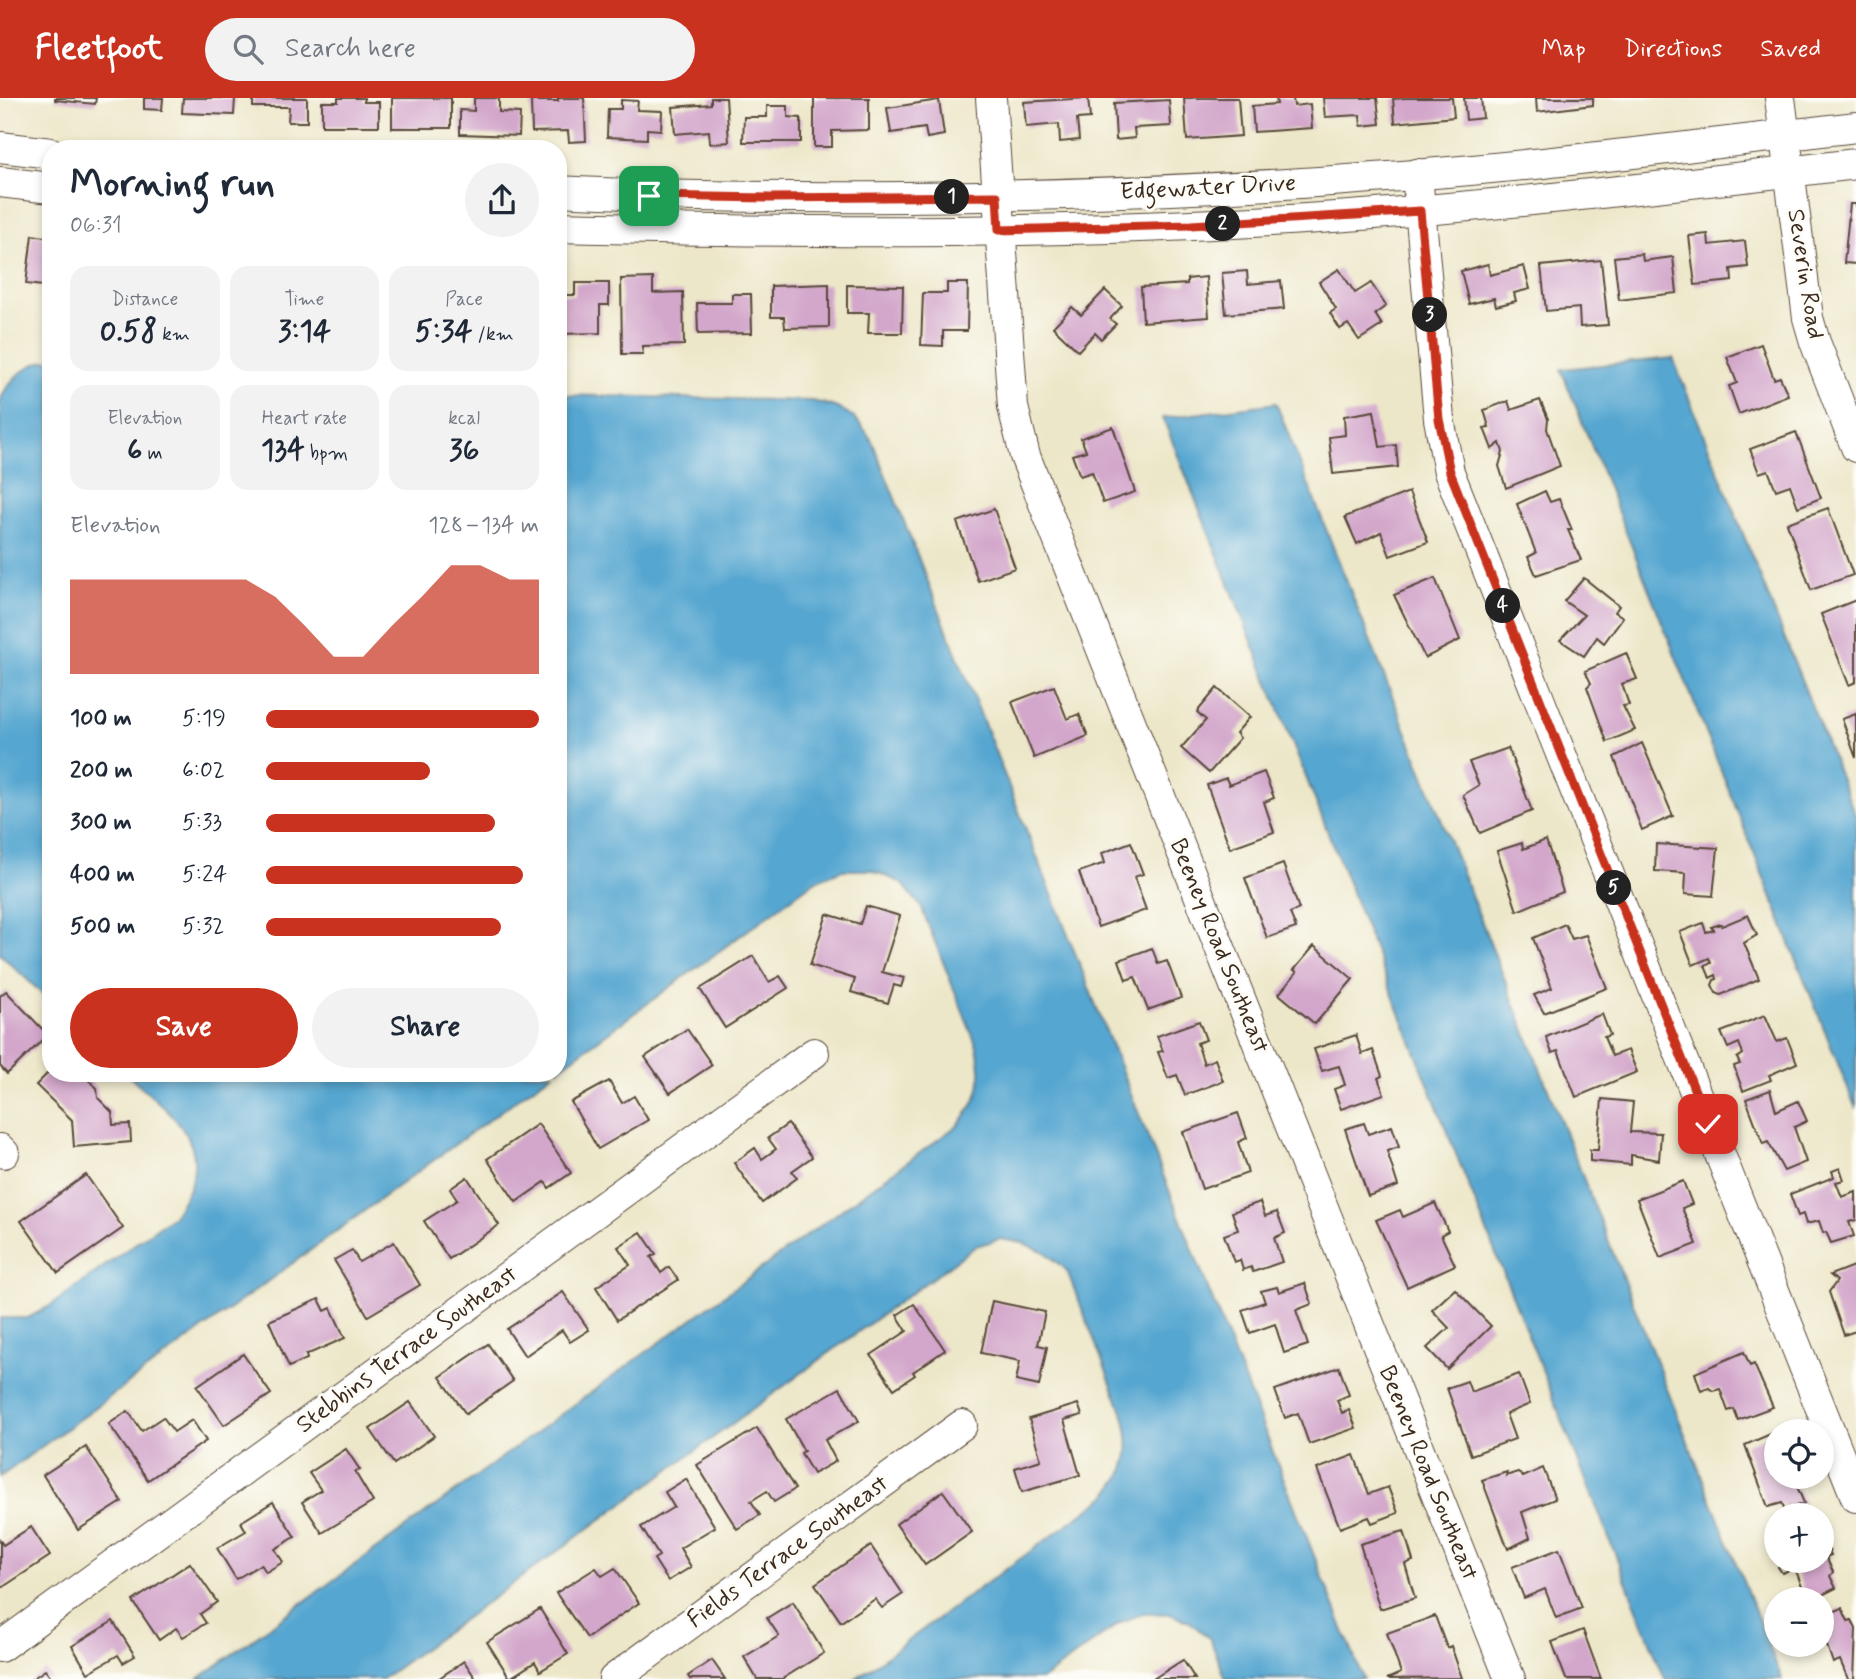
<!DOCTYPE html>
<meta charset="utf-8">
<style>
:root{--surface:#fff;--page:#f2f2f3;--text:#1f2937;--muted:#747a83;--accent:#c8321e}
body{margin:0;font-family:Mynerve,sans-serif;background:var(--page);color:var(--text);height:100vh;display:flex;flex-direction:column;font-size:26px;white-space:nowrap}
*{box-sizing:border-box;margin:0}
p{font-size:23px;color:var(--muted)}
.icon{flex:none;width:38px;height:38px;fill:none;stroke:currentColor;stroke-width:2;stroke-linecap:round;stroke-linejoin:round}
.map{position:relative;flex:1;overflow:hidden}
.details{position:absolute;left:42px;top:42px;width:525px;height:942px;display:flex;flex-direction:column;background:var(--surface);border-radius:28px;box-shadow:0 4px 10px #0003}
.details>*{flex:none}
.buttons{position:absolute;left:1764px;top:1321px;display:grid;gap:14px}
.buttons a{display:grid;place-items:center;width:70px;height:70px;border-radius:50%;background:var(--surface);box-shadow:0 4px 10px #0003;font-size:35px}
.pin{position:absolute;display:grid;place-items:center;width:60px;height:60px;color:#fff;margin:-30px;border-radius:14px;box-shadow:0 4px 10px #0006}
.km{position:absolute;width:35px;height:35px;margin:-18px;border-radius:50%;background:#222;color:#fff;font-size:19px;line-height:35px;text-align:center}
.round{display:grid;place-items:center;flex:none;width:74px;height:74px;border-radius:37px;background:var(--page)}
.overview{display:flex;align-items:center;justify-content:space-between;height:119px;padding:0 28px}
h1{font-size:38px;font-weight:700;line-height:52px}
.metrics{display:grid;grid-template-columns:repeat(3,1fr);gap:10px;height:119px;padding:7px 28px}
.metrics div{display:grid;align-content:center;border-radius:18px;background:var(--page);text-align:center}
.metrics b{font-size:30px;font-weight:700}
.metrics small{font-size:19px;font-weight:400}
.metrics p{font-size:19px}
.chart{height:196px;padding:14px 28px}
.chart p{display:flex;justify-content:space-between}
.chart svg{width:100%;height:126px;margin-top:7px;fill:var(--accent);opacity:.7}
.cta{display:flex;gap:14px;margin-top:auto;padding:14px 28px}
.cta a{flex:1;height:80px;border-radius:42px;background:var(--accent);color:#fff;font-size:28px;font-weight:700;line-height:80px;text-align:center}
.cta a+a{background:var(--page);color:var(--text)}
ul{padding:0 28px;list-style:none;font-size:23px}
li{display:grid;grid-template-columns:112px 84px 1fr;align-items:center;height:52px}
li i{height:18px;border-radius:9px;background:var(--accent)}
header{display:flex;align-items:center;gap:42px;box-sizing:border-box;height:98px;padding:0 35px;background:var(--accent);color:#fff}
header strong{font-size:33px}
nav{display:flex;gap:38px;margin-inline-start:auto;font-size:24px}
.search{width:490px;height:63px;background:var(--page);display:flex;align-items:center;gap:18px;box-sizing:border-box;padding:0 24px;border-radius:38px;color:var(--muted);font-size:26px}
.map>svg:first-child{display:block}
.water{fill:#55a6d0;stroke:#486877;stroke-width:2}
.building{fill:#d3a7cb}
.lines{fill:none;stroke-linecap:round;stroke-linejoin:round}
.minor-casing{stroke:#564638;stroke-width:32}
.minor{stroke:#fff;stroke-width:30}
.route-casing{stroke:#fff;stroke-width:14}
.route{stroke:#c8321e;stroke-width:9}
.labels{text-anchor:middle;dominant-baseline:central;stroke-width:6;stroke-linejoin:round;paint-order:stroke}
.street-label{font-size:24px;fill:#3b2a1e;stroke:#fdfcf7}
</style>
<header>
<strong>Fleetfoot</strong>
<div class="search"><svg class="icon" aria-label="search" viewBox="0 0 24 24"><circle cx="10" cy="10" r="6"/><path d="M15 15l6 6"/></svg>Search here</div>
<nav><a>Map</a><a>Directions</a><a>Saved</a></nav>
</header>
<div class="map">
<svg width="1856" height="1581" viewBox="0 0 1856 1581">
<rect width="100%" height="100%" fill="#fdfcf7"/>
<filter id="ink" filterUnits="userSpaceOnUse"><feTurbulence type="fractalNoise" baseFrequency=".0143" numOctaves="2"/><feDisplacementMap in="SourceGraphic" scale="14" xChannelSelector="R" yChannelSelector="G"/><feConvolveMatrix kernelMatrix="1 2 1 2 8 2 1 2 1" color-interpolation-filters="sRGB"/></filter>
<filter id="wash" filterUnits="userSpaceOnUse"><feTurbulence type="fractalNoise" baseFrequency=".00686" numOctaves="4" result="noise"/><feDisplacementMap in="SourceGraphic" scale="28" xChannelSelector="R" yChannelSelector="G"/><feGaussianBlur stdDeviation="1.57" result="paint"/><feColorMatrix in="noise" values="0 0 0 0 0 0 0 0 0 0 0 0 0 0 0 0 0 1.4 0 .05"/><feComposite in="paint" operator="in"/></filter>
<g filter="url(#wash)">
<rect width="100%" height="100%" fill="#ede7c9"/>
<g class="water">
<path d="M1673,260l183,459v292l-295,-740z"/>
<path d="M51,262v642l-51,-48v-552c6,-20 29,-41 51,-42z"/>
<path d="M558,297l254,6c31,6 44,13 60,40l491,1238h-137l-16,-40 -20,-17 -20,-8 -26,-1 -23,9 -78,57h-188l250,-182c23,-26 28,-44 20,-78l-58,-148 -22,-19 -22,-9 -23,-4 -24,7 -594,433h-184l760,-554c23,-28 26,-42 19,-78l-56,-140 -19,-24 -30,-13h-30l-27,11 -257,188z"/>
<path d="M1276,305l506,1276h-117l-502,-1261z"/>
<path d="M126,975h427l-553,404v-159h28l22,-12 123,-90c50,-69 2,-98 -47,-143z"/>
</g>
<g id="blocks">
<g class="building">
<path d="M55,0h41l-1,6 -40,-4z"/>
<path d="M144,0h19l-1,12 -18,-1z"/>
<path d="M183,0h52l-1,17 -52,-2z"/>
<path d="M253,0h54v24h-19l1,-15h-36z"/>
<path d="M338,0h26v4h15v24h-57v-24h16z"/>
<rect x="392" y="0" width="59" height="30"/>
<path d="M474,0h25v14l21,1 -1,23 -59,-2v-24l14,1z"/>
<path d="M558,0h26l2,43 -17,1 -1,-11 -36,1 -1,-31h27z"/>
<path d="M711,0h15l3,44 -19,2 -1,-13 -34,3 -2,-27 38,-3z"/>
<path d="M814,0h55v32l-37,1v16h-18z"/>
<path d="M1088,0l2,20 -13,1 2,21 -19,2 -1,-18 -33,3 -2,-25z"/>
<path d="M1184,0h54l3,38 -54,4z"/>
<path d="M1276,0h17l1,8 16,-2 2,24 -58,4 -2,-26 25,-2z"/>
<path d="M1323,0h54l3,26 -19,2 -1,-11 -35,2z"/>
<path d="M1406,0h46l2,19 -59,6 -2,-24z"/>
<path d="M1464,0h17l2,20 -17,2z"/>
<path d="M1536,0h57v7l-56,7z"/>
<path d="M621,2l17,1 -1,9 25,1 -1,19 -14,-1v10l-40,-2 1,-28h13z"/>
<path d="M939,2l5,35 -17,3 -2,-10 -34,5 -4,-25z"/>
<path d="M1169,2l2,26 -37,2 1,10 -19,2 -2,-37z"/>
<path d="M767,8h21v11l13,1v24h-58l1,-25h23z"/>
<path d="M1850,106h6v60l-12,-1z"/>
<path d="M1708,136l1,11 36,-4 3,26 -17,2 1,12 -37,4 -6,-49z"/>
<path d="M32,137l19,3v49l-25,-3z"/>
<path d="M1642,156l1,7 30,-4 4,36 -58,7 -5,-43z"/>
<path d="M1601,162l7,65 -28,2 -1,-19 -33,3 -5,-45z"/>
<path d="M1488,166l2,11 34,-9 6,23 -16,4 2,8 -20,5 -2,-8 -25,6 -8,-33z"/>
<path d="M1339,171l16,24 16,-10 15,23 -11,8 7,11 -23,15 -11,-16 -8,5 -10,-16 6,-4 -17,-27z"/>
<path d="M1247,173l1,13 33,-3 3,28 -58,5 -4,-41z"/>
<path d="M1206,179l3,40 -66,5 -2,-35 46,-3v-5z"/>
<path d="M653,180v15l30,-1 1,53 -42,1 1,8h-21l-1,-75z"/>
<path d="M575,185h34v22h-9v28l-42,1v-39h17z"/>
<path d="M947,185h21l-1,48h-24v15l-22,-1 2,-52h24z"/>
<path d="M829,186v43l-44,1 -1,-11h-13v-31z"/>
<path d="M847,187l56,1 -1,47h-34l1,-20h-22z"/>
<path d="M1105,192l17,16 -12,13 6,5 -15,15 -6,-6 -17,18 -25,-24 19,-20 9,8z"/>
<path d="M732,196h19l1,39 -54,1 -1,-31h35z"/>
<path d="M1761,246l13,35 6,-2 8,18 -49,19 -10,-28 8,-3 -10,-26z"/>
<path d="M1540,302l8,19 -1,10 13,37 -54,22 -7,-22 4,-14 -3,-9 -8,6 -8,-21 5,-1 -5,-17 24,-9 3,9z"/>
<path d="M1374,313l6,36 16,-2 2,22 -65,7 -4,-37 16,-2 -1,-19z"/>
<path d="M1113,329l22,65 -32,11 -11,-31 -12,4 -8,-21 14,-4 -5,-13z"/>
<path d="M1796,334l25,66 -23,9 -8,-22 -14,5 -8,-20 -9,3 -9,-24z"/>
<path d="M1545,393l5,11 9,-3 13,31h-4l13,30 -45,15 -8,-18 8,-4 -19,-49z"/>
<path d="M1409,394l19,50 -38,14 -9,-24 -24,12 -12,-27z"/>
<path d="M1828,410l25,67 -42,15 -24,-67z"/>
<path d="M994,411l21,59 -37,13 -21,-59z"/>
<path d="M1435,480l25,62 -35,18 -31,-63z"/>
<path d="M1584,480l35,28 -4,6 8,5 -19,26 -7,-6 -13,19 -24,-16 24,-25 -20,-14z"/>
<path d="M1856,502v82l-7,3 -28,-71z"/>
<path d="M1626,555l11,26 -15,5 7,21 -6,1 12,24 -28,12 -20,-55 4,-4 -6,-12z"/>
<path d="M1054,588l13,33 12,-5 9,22 -54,22 -22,-56z"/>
<path d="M1217,590l33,29 -14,16 4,5 -31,35 -28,-25 25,-28 -9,-8z"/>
<path d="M1856,616v44l-14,-39z"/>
<path d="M1642,645l31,73 -31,14 -28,-73z"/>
<path d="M1508,650l24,63 -52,22 -17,-38 16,-10 -10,-23z"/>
<path d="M1264,674l10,26 -10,4 10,30 -44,16 -23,-63 19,-7 3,7z"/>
<path d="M1546,742l17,52 -46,19 -20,-60 25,-8 1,6z"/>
<path d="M1131,744l12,32 -9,3 12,33 -48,17 -19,-55 26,-9 -3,-10z"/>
<path d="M1656,746l62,4 -5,48 -28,-2 1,-21 -31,-2z"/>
<path d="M1283,766l16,45 -9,4 6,15 -29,10 -22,-60z"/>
<path d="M866,808l34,10 -18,56 22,6 -3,9 -7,-2 -6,18 -37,-11 4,-13 -45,-14 17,-51 33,10z"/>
<path d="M1748,817l9,20 -13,8 15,36 -38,16 -5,-2 -4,-8 2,-5 3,-1 -1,-4 -6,3 -5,-12 6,-3 -2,-5 -16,7 -13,-33 23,-9 3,9 8,-2 -3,-3 10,-3 1,2z"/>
<path d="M1565,826l7,15 14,-4 21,53 -63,25 -10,-18 18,-7 -19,-50z"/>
<path d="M1314,848l39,33 -38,45 -36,-30 18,-22 -3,-2z"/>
<path d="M1152,850l6,16 9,-3 14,37 -33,12 -13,-33 -9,3 -7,-20z"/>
<path d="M753,858l16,26 11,-6 8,12 -63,40 -25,-39z"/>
<path d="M6,893l42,44 -41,39 -7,-8v-70z"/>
<path d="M1602,916l8,21 -6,2 8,19 16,-6 9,22 -61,25 -18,-46 -6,2 -6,-16z"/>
<path d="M1765,917l12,27 10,-4 10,25 -28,12 2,5 -28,11 -9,-25 6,-2 -3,-6 6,-4 -4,-11 -11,5 -7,-16z"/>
<path d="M1199,923l7,19 -9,3 7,21 11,-5 8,22 -38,14 -8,-20 -9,3 -10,-26 5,-1 -6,-15z"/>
<path d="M687,931l25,36 -42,28 -25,-36z"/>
<path d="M1356,937l6,19 11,-4 9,26 -4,2 6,16 -43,15 -7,-20 11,-4 -6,-19 -17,5 -8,-22z"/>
<path d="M51,972v3h30l16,15 1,10 14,14 1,13 17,-1 1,18 -57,5 -2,-27 -36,-35z"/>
<path d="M609,983l13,22 12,-7 14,24 -50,29 -27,-47z"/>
<path d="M1770,992l6,21 22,-10 9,20 -13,6 12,35 -22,9 -16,-29 -5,2 -17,-45z"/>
<path d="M1602,1001l31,3 -3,30 31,1 -2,27 -28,-5v10l-41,-4v-11h8z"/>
<path d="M1238,1015l9,25 -9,4 10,31 -46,16 -19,-57z"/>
<path d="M1364,1025l4,11 24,-8 7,21 -12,4 11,35 -30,10 -23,-67z"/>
<path d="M538,1026l33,49 -22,15 -4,-6 -29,20 -29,-43z"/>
<path d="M788,1026l24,33 -20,14 5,7 -35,25 -28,-40 21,-15 7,11 14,-10 -8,-11z"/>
<path d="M1840,1070l4,12 -8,2 6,15 14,-5v28l-7,2 5,14 -23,7 -5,-11 -3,1 -4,-12 -13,3 -3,-10 -5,2 -8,-22 44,-17 -2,-6z"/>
<path d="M86,1077l37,53 -65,45 -37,-52z"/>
<path d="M467,1079l32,48 -50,34 -25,-38 33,-21 -7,-11z"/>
<path d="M1683,1083l9,23 -10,4 15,36 -37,14 -23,-59z"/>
<path d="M1260,1104l5,14 12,-4 8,21 -11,5 8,24 -29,10 -2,-5 -8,3 -3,-10 -6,2 -10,-27 14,-5 -6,-18z"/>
<path d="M1435,1105l13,28 -7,4 14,30 -48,22 -31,-67 24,-10 3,7z"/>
<path d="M641,1134l15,22 -5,3 10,16 8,-6 9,13 -61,40 -21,-33 34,-22 -12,-18z"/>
<path d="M394,1144l26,43 -52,31 -34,-56 18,-10 7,12z"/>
<path d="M1856,1167v66l-12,4 -15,-43 8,-11 -7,-6z"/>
<path d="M1305,1185l7,21 -16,6 12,35 -24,8 -9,-29 -25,9 -8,-23 23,-8 -4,-11 16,-4 2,5z"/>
<path d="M1455,1191l36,37 -44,43 -20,-21 22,-20 -17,-18z"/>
<path d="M563,1194l26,38 -19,12 -8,-12 -37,26 -18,-27z"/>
<path d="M319,1201l6,12 6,-3 14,30 -39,17 1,4 -18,8 -20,-46z"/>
<path d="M992,1203l53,11 -7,33 9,2 -8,39 -23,-5 4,-20 -39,-8z"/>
<path d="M914,1206l31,46 -32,22 2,3 -21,14 -23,-34 36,-24 -10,-16z"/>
<path d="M488,1246l25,37 -47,33 -26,-37z"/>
<path d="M1744,1254l6,14 4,-2 19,43 -35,13 -4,-11 -6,2 -8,-22 -7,2 -4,-3 -8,3 -6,-18z"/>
<path d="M243,1256l28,40 -47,31 -27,-39z"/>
<path d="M1339,1269l10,28 -12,5 5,13 7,-3 7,18 -47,16 -11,-31 -13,5 -10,-28z"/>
<path d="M1519,1276l11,30 -24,10 9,25 -44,16 -24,-67 20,-7 4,11z"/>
<path d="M840,1290l19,33 -34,19 11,21 -23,13 -12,-21 3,-2 -18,-32z"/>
<path d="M410,1304l24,34 -40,28 -24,-35z"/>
<path d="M1078,1306l4,11 -18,5 16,55 -58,17 -7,-24 26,-8 -12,-41z"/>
<path d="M128,1313l14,20 21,-14 11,15 18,-12 14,21 -58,39 -39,-56z"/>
<path d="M757,1330l38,61 -21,13 -7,-11 -16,10 9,14 -23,14 -40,-64z"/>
<path d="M1775,1334l1,45h17l11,26 -19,7 -3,-7 -14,4 -23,-62z"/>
<path d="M86,1349l36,55 -44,28 -35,-55z"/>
<path d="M346,1351l14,21 -5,2 18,30 -51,31 -20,-31 19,-12 -12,-17z"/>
<path d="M1354,1357l15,39 19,-7 10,26 -26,10 -3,-6 -29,11 -23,-59z"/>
<path d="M1543,1370l12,31 -33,13 8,26 -22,11 -26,-69 25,-8 -1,4 12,-4 5,5z"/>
<path d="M686,1381l29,48 -35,21 11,19 -23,14 -14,-22 5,-3 -18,-29 33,-20 -9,-15z"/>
<path d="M943,1393l29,41 -47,33 -29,-41z"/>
<path d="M273,1404l22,35 -20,12 8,13 -17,10 -5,-8 -25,15 -19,-31 29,-17 -5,-9z"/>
<path d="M31,1429l19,29 -50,33v-49l3,5z"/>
<path d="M1404,1433l9,30 -8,3 10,34 -35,11 -20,-65z"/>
<path d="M1822,1436l9,21 -5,2 7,15 -3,4 6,12 -24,12h-5l-12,-32 -13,5 -4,-6 4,-3 -1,-3h41z"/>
<path d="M871,1448l32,48 -21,14 -7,-9 -34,23 -26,-38z"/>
<path d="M1559,1451l23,59 -26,10 -11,-29 -21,9 -12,-31z"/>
<path d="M190,1465l27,39 -17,12 6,9 -23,14 -7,-9 -17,12 -26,-39z"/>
<path d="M596,1470l6,8 13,-8 24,35 -52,35 -31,-45z"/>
<path d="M793,1504l31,51 -42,26h-25l-13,-22 35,-21 -12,-18z"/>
<path d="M1842,1510l6,13 4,-1 4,9 -2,50h-6l-8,-19 -7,3 -7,-20 -4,2v-28z"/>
<path d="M540,1511l28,45 -28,17 -5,-9 -25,16 -23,-36z"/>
<path d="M1435,1518l12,32 4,-2 11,32 -75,1 14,-6 -14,-40z"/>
<path d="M113,1523l22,35 -12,7 -5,-8 -30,18 -16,-27z"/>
<path d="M1583,1532l18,49h-35l-14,-37z"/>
<path d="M712,1562l13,19h-35l-2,-3z"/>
<path d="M1183,1562l12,19h-42z"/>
<path d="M464,1563l12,18h-38z"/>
<path d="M45,1572l7,9h-20z"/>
</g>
</g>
</g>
<g filter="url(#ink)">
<use href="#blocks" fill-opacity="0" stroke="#564638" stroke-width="2"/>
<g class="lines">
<defs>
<g id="minor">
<path d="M991,0l22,309 12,49 485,1223"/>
<path d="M1780,0l28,220 7,24 41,105"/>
<path d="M0,49l51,6"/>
<path d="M1417,76l22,245 10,53 407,1025"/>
<path d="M0,84l51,6"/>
<path d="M558,93c116,6 231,7 347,6 213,-2 427,-12 639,-34 104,-11 208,-24 312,-36"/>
<path d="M558,129c212,5 423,7 634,-2 222,-9 443,-35 664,-61"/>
<path d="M0,1051l4,4"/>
<path d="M0,1549l814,-594"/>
<path d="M614,1581l348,-254"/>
</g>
</defs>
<use href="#minor" class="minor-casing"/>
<use href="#minor" class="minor"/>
</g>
</g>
<g class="lines" filter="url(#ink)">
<defs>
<path id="route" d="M649,98l120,2 228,-2 2,34 192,-5 229,-14 19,208 11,53 258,652"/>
</defs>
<use href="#route" class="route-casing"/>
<use href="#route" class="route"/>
</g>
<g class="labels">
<g class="street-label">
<text transform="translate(1208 90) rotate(-3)">Edgewater Drive</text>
<text transform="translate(1805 176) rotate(81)">Severin Road</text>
<text transform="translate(1219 848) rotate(68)">Beeney Road Southeast</text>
<text transform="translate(407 1252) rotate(-36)">Stebbins Terrace Southeast</text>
<text transform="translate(1428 1375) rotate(68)">Beeney Road Southeast</text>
<text transform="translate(788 1454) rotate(-36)">Fields Terrace Southeast</text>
</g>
</g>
</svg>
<div class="buttons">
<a><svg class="icon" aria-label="locate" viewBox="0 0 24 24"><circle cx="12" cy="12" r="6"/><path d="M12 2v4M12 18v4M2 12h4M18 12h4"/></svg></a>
<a>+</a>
<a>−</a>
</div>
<div class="pin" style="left:649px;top:98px;background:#1e9e55"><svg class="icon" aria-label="arrive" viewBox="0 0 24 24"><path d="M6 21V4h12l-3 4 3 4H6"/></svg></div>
<div class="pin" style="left:1708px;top:1026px;background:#d93025"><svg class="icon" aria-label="check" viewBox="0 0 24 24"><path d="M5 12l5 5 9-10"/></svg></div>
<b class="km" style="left:952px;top:99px">1</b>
<b class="km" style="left:1223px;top:126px">2</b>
<b class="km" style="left:1430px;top:217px">3</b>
<b class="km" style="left:1503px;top:508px">4</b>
<b class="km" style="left:1614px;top:790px">5</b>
<section class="details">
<div class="overview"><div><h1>Morning run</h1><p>06:31</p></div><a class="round"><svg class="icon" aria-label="share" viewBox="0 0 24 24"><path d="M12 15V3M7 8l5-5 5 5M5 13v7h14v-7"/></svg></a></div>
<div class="metrics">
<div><p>Distance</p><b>0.58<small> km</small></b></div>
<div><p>Time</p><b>3:14</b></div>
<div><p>Pace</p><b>5:34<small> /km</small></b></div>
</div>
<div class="metrics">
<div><p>Elevation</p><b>6<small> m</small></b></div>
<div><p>Heart rate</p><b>134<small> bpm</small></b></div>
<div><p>kcal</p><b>36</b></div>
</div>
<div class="chart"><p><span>Elevation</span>128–134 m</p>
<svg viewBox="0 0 160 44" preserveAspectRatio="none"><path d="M0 44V11L10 11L20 11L30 11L40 11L50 11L60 11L70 17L80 27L90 38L100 38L110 27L120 17L130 6L140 6L150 11L160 11V44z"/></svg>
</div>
<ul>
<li><b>100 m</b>5:19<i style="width:100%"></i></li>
<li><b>200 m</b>6:02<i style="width:60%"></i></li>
<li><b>300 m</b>5:33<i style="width:84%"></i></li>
<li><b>400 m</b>5:24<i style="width:94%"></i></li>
<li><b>500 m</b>5:32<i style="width:86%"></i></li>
</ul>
<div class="cta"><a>Save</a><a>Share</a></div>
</section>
</div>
